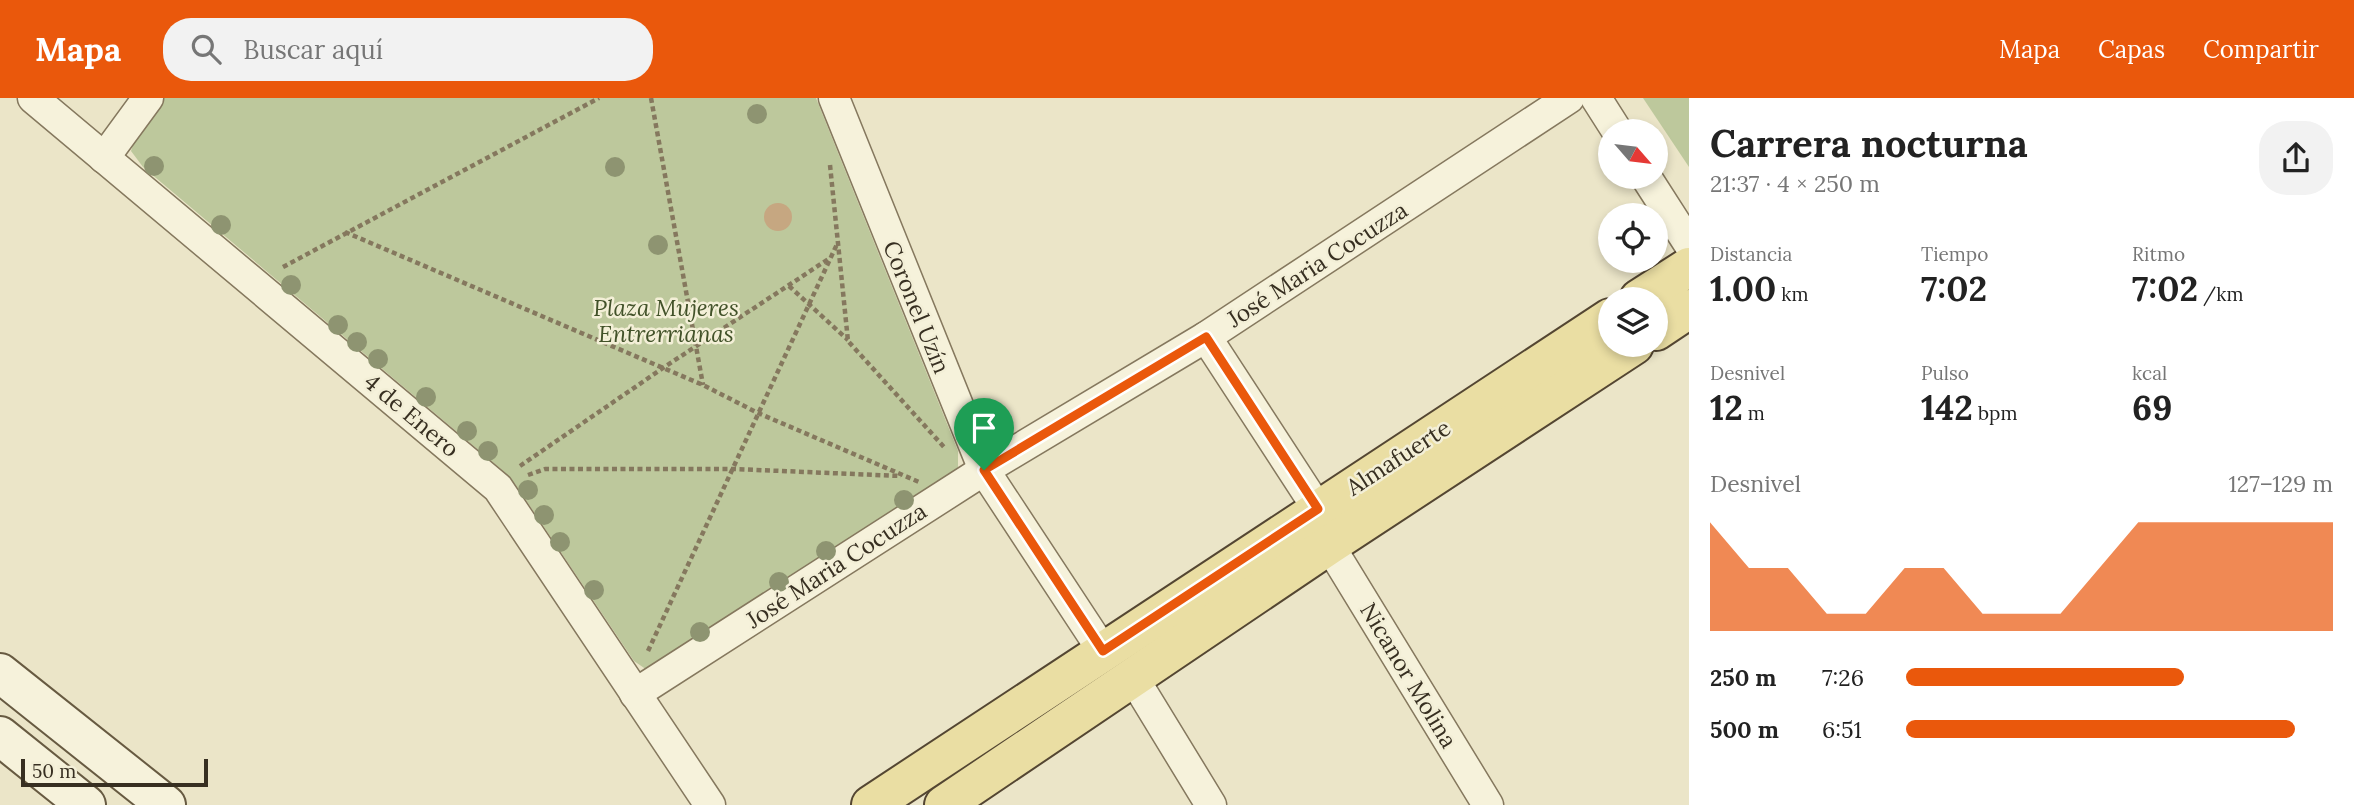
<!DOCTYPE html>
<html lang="es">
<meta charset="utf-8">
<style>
:root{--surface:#fff;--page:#f2f2f2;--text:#222;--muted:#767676;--accent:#ea580c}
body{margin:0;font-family:Lora,serif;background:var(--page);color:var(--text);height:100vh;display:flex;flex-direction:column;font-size:26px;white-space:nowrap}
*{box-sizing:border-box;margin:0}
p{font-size:23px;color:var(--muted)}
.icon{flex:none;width:38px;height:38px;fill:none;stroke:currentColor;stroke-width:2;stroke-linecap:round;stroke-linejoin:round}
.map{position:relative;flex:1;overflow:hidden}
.side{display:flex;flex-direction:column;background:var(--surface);width:665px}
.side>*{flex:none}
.needle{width:46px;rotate:118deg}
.fabs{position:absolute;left:1598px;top:21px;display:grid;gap:14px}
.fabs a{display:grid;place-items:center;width:70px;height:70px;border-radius:50%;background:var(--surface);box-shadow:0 4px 10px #0003;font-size:35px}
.scale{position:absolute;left:21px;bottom:18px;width:187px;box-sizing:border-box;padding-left:7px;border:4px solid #372f21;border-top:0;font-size:19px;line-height:24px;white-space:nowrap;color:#372f21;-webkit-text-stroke:5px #f3efd7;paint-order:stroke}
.pin{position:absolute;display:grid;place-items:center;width:60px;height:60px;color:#fff;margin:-72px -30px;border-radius:50% 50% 50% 0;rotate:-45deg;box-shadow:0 0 7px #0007}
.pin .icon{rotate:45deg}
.round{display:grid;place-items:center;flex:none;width:74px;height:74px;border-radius:28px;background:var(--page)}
.overview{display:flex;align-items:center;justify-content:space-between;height:119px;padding:0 21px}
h1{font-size:38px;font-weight:700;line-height:52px}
.stats{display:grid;grid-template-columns:repeat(3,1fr);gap:10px;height:119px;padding:7px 21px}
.stats div{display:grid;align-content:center}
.stats b{font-size:35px;font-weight:700}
.stats small{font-size:19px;font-weight:400}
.stats p{font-size:19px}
.chart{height:196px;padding:14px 21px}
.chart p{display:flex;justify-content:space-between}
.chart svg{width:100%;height:126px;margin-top:7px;fill:var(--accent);opacity:.7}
ul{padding:0 21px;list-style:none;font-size:23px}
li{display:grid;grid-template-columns:112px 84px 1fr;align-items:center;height:52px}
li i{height:18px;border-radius:9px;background:var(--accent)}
header{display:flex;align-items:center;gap:42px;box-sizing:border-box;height:98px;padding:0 35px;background:var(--accent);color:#fff}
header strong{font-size:33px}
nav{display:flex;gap:38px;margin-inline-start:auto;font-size:24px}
.search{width:490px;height:63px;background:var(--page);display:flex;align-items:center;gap:18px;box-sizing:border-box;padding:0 24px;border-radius:28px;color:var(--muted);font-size:26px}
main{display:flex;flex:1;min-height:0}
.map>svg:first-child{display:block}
.green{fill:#bdc89c}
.building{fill:#c6a781}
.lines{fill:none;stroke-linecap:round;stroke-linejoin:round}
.street-casing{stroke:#85785e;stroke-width:33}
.secondary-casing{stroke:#675a41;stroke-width:42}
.primary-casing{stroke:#544632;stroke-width:42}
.path{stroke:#85785e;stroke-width:4.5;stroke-dasharray:5 3.5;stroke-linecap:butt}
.street{stroke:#f6f2db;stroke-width:30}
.secondary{stroke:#f6f2db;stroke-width:38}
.primary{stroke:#eadea3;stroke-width:38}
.tree{fill:#8e9471}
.route-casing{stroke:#fff;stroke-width:14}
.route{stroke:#ea580c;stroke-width:9}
.labels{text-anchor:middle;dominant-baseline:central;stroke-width:5;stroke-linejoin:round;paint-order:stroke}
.street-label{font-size:23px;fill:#372f21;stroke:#f3efd7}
.park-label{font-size:23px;font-style:italic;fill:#425229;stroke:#f3efd7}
</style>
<header>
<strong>Mapa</strong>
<div class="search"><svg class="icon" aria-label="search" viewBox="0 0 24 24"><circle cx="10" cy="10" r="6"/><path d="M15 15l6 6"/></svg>Buscar aquí</div>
<nav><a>Mapa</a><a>Capas</a><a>Compartir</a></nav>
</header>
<main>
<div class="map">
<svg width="1689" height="707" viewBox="0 0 1689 707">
<rect width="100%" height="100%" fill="#ebe5c8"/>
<g class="green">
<path d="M162,0h654l142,353v16l-13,14 -298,189 -13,-9 -119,-177 -14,-15 -358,-302 -12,-16 7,-21z"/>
<path d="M1643,0h46v69z"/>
</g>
<circle class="building" cx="778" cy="119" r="14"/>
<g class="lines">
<defs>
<g id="street">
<path d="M33,0l465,390 212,317"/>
<path d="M834,0l150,372 119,181"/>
<path d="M1596,0l21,33"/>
<path d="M104,60l44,-60"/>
<path d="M1646,79l43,67"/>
<path d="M1206,239l112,172"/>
<path d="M1329,447l159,260"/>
<path d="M1134,581l77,126"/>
<path d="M635,596l349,-224 222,-133 363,-239"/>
</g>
<g id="secondary">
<path d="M0,575l166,132"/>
<path d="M0,638l86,69"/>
</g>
<g id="primary">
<path d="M1639,201l50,-32"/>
<path d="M1656,233l33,-22"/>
<path d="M871,707l739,-487"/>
<path d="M944,707l385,-260 305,-200"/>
</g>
</defs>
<use href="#street" class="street-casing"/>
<use href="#secondary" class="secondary-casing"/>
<use href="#primary" class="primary-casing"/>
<g class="path">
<path d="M651,0l52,287"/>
<path d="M830,67l18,176 96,106"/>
<path d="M345,134l358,153 55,28 161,69"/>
<path d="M283,169l316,-169"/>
<path d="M789,188l59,54"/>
<path d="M520,368l143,-98 167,-110"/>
<path d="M528,377l17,-6h189l167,7"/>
<path d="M648,553l190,-409"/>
</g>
<use href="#street" class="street"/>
<use href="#secondary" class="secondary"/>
<use href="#primary" class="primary"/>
</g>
<g class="tree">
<circle cx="757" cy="16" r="10"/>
<circle cx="154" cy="68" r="10"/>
<circle cx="615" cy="69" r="10"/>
<circle cx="221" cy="127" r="10"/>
<circle cx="658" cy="147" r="10"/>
<circle cx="291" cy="187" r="10"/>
<circle cx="338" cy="227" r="10"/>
<circle cx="357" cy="244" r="10"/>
<circle cx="378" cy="261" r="10"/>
<circle cx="426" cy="299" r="10"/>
<circle cx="467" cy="333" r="10"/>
<circle cx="488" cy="353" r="10"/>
<circle cx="528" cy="392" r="10"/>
<circle cx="904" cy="402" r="10"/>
<circle cx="544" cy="417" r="10"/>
<circle cx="560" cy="444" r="10"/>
<circle cx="826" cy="453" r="10"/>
<circle cx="779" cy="484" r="10"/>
<circle cx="594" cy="492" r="10"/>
<circle cx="700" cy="534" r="10"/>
</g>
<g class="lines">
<defs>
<path id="route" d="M1206,239l112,172 -215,142 -119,-181z"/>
</defs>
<use href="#route" class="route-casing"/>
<use href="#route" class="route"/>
</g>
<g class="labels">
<g class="street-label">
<text transform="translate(1317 166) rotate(-33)">José Maria Cocuzza</text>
<text transform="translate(917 209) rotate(68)">Coronel Uzín</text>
<text transform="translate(412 317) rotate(40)">4 de Enero</text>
<text transform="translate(1398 359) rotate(-33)">Almafuerte</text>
<text transform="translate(836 467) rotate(-33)">José Maria Cocuzza</text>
<text transform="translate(1409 577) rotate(59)">Nicanor Molina</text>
</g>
<g class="park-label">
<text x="666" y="209">Plaza Mujeres<tspan x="666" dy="26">Entrerrianas</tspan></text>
</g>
</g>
</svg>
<div class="fabs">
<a><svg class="needle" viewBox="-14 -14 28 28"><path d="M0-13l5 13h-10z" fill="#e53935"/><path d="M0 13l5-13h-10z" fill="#767676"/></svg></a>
<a><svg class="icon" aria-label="locate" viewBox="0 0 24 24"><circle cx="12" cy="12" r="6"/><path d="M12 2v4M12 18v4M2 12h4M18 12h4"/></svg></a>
<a><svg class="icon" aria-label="layers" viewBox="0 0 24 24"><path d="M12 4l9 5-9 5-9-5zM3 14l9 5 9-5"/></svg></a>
</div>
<div class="scale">50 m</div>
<div class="pin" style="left:984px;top:372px;background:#1e9e55"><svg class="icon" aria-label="arrive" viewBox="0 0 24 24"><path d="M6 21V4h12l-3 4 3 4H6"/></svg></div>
</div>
<section class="side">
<div class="overview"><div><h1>Carrera nocturna</h1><p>21:37 · 4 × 250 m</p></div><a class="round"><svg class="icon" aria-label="share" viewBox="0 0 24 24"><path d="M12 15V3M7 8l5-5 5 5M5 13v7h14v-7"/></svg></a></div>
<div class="stats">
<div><p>Distancia</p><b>1.00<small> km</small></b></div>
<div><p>Tiempo</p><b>7:02</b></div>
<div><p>Ritmo</p><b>7:02<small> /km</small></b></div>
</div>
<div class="stats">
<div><p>Desnivel</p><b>12<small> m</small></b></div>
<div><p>Pulso</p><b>142<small> bpm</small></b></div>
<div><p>kcal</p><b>69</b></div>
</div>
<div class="chart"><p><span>Desnivel</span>127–129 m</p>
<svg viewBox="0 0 160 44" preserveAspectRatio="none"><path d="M0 44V6L10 22L20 22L30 38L40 38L50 22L60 22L70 38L80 38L90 38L100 22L110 6L120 6L130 6L140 6L150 6L160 6V44z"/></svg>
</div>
<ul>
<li><b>250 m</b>7:26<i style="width:65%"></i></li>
<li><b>500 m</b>6:51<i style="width:91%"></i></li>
</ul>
</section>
</main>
